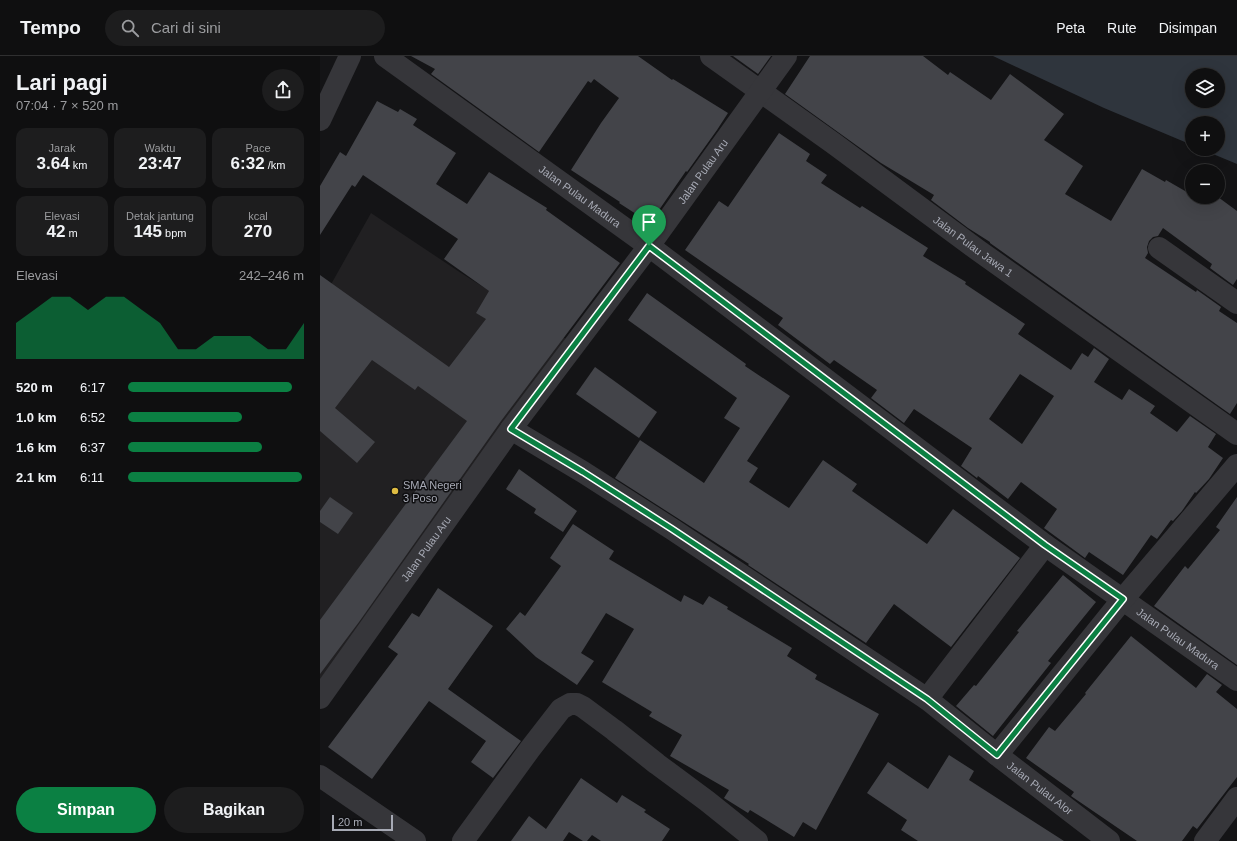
<!DOCTYPE html>
<html lang="id">
<meta charset="utf-8">
<style>
:root{--surface:#0f0f10;--page:#1d1d1e;--text:#f1f3f6;--muted:#9b9c9f;--line:#2f2f30;--accent:#0b8043}
body{margin:0;font-family:Helvetica,sans-serif;background:var(--page);color:var(--text);height:100vh;display:flex;flex-direction:column;font-size:15px;white-space:nowrap}
*{box-sizing:border-box;margin:0}
p{font-size:13px;color:var(--muted)}
.icon{flex:none;width:22px;height:22px;fill:none;stroke:currentColor;stroke-width:2;stroke-linecap:round;stroke-linejoin:round}
.map{position:relative;flex:1;overflow:hidden}
.side{display:flex;flex-direction:column;background:var(--surface);width:320px}
.side>*{flex:none}
.buttons{position:absolute;left:865px;top:12px;display:grid;gap:8px}
.buttons a{display:grid;place-items:center;width:40px;height:40px;border-radius:50%;background:var(--surface);box-shadow:0 4px 16px #0002,0 0 0 1px var(--line);font-size:20px}
.scale{position:absolute;left:12px;bottom:10px;width:61px;box-sizing:border-box;padding-left:4px;border:2px solid #a7aab5;border-top:0;font-size:11px;line-height:14px;white-space:nowrap;color:#a7aab5;-webkit-text-stroke:3px #0f0f11;paint-order:stroke}
.pin{position:absolute;display:grid;place-items:center;width:34px;height:34px;color:#fff;margin:-41px -17px;border-radius:50% 50% 50% 0;rotate:-45deg;box-shadow:0 0 4px #0007}
.pin .icon{rotate:45deg}
.round{display:grid;place-items:center;flex:none;width:42px;height:42px;border-radius:21px;background:var(--page)}
.head{display:flex;align-items:center;justify-content:space-between;height:68px;padding:0 16px}
h1{font-size:22px;font-weight:600;line-height:30px}
.stats{display:grid;grid-template-columns:repeat(3,1fr);gap:6px;height:68px;padding:4px 16px}
.stats div{display:grid;align-content:center;border-radius:10px;background:var(--page);text-align:center}
.stats b{font-size:17px;font-weight:600}
.stats small{font-size:11px;font-weight:400}
.stats p{font-size:11px}
.chart{height:112px;padding:8px 16px}
.chart p{display:flex;justify-content:space-between}
.chart svg{width:100%;height:72px;margin-top:4px;fill:var(--accent);opacity:.7}
.primary-button{display:flex;gap:8px;margin-top:auto;padding:8px 16px}
.primary-button a{flex:1;height:46px;border-radius:24px;background:var(--accent);color:#fff;font-size:16px;font-weight:600;line-height:46px;text-align:center}
.primary-button a+a{background:var(--page);color:var(--text)}
ul{padding:0 16px;list-style:none;font-size:13px}
li{display:grid;grid-template-columns:64px 48px 1fr;align-items:center;height:30px}
li i{height:10px;border-radius:5px;background:var(--accent)}
header{display:flex;align-items:center;gap:24px;box-sizing:border-box;height:56px;padding:0 20px;background:var(--surface);border-bottom:1px solid var(--line)}
header strong{font-size:19px}
nav{display:flex;gap:22px;margin-inline-start:auto;font-size:14px}
.search{width:280px;height:36px;background:var(--page);display:flex;align-items:center;gap:10px;box-sizing:border-box;padding:0 14px;border-radius:22px;color:var(--muted);font-size:15px}
main{display:flex;flex:1;min-height:0}
.map>svg:first-child{display:block}
.built{fill:#212022}
.water{fill:#2f353d;fill-rule:evenodd}
.building{fill:#434449;fill-rule:evenodd}
.lines{fill:none;stroke-linecap:round;stroke-linejoin:round}
.minor{stroke:#36363a;stroke-width:22}
.route-casing{stroke:#fff;stroke-width:8}
.route{stroke:#0b8043;stroke-width:5}
.poi-dot{fill:#dfbc42;stroke:#0f0f11;stroke-width:1.5}
.labels{text-anchor:middle;dominant-baseline:central;stroke-width:3;stroke-linejoin:round;paint-order:stroke}
.street-label{font-size:11px;fill:#a7aab5;stroke:#0f0f11}
.poi-label{font-size:11px;fill:#a7aab5;stroke:#0f0f11;text-anchor:start}
</style>
<header>
<strong>Tempo</strong>
<div class="search"><svg class="icon" aria-label="search" viewBox="0 0 24 24"><circle cx="10" cy="10" r="6"/><path d="M15 15l6 6"/></svg>Cari di sini</div>
<nav><a>Peta</a><a>Rute</a><a>Disimpan</a></nav>
</header>
<main>
<section class="side">
<div class="head"><div><h1>Lari pagi</h1><p>07:04 · 7 × 520 m</p></div><a class="round"><svg class="icon" aria-label="share" viewBox="0 0 24 24"><path d="M12 15V3M7 8l5-5 5 5M5 13v7h14v-7"/></svg></a></div>
<div class="stats">
<div><p>Jarak</p><b>3.64<small> km</small></b></div>
<div><p>Waktu</p><b>23:47</b></div>
<div><p>Pace</p><b>6:32<small> /km</small></b></div>
</div>
<div class="stats">
<div><p>Elevasi</p><b>42<small> m</small></b></div>
<div><p>Detak jantung</p><b>145<small> bpm</small></b></div>
<div><p>kcal</p><b>270</b></div>
</div>
<div class="chart"><p><span>Elevasi</span>242–246 m</p>
<svg viewBox="0 0 160 44" preserveAspectRatio="none"><path d="M0 44V22L10 14L20 6L30 6L40 14L50 6L60 6L70 14L80 22L90 38L100 38L110 30L120 30L130 30L140 38L150 38L160 22V44z"/></svg>
</div>
<ul>
<li><b>520 m</b>6:17<i style="width:93%"></i></li>
<li><b>1.0 km</b>6:52<i style="width:65%"></i></li>
<li><b>1.6 km</b>6:37<i style="width:76%"></i></li>
<li><b>2.1 km</b>6:11<i style="width:99%"></i></li>
</ul>
<div class="primary-button"><a>Simpan</a><a>Bagikan</a></div>
</section>
<div class="map">
<svg width="917" height="785" viewBox="0 0 917 785">
<rect width="100%" height="100%" fill="#141416"/>
<path class="built" d="M51,157l90,60 113,71 -254,358v-398z"/>
<path class="water" d="M673,0h244v108l-36,-15h17v-26h-26v22l-88,-37zM872,19h26v26h-26z"/>
<g class="building">
<path d="M91,0h227l34,24 1,-1 55,34 -11,17 -30,42 -1,-1 -36,52 -31,-20 1,-1 -49,-32 30,-47 18,-25 -25,-19 -3,4 -3,-2 -49,71 -108,-78 4,-5z"/>
<path d="M413,0h38l-13,18z"/>
<path d="M490,0h113l25,19 2,-3 41,28 19,-26 54,40 -20,26 39,26 -18,28 46,27 31,-52 23,13 1,-2 26,15v2h26l19,14v68l-4,6 -23,-17 2,-4 -49,-36 -5,8 -5,1 -4,4 -2,6 1,6 -3,5 51,34 1,-2 24,17 -2,4 18,12v80l-7,11 -240,-171v-1l-22,-14 -37,-28 3,-5 -53,-32 -96,-69z"/>
<path d="M57,45l21,11 2,-3 17,10 -4,6 43,28 -20,31 31,20 22,-32 58,36 -1,2 74,53 -119,158 -142,201 -39,52v-54l147,-199 -49,-35 -3,4 -43,-30 -37,48 40,34 -18,21 -37,-32v-156l129,92 37,-48 -10,-6 13,-22 -45,-32 14,-20 -95,-64 -8,12 -3,-2 -32,50v-49l20,-34 6,4z"/>
<path d="M459,77l31,21 -4,7 21,14 -6,8 39,25 2,-2 66,42 -5,8 43,26 -1,2 60,40 -7,10 53,36 11,-17 6,4 6,-9 15,11 -15,23 28,18 7,-11 26,17 -5,7 27,19 13,-16 26,18 -8,13 15,11 -14,21 -13,14 -1,-1 -13,19 -9,10 -2,-1 -14,19 -6,-4 -28,40 -34,-23 -4,6 -41,-30 13,-19 -36,-27 -13,17 -30,-23 -1,2 -16,-12 11,-18 -58,-39 -10,14 -33,-25 6,-8 -43,-30 -4,4 -52,-39 5,-7 -98,-68 34,-49 9,6zM700,318l34,22 -32,48 -33,-25z"/>
<path d="M327,237l99,71 -1,2 45,30 -43,65 11,7 -9,14 40,26 34,-48 34,24 -5,7 75,53 26,-35 67,49 -69,89 -57,-43 -28,39 -118,-78 1,-1 -134,-86 25,-38 64,43 36,-55 -16,-10 13,-20 -109,-78z"/>
<path d="M275,311l62,45 -18,26 -63,-44z"/>
<path d="M199,413l58,42 -14,21 -29,-19 2,-4 -30,-20z"/>
<path d="M10,441l23,16 -15,21 -18,-12v-11z"/>
<path d="M917,441v168l-83,-59 31,-40 3,3 32,-39 -4,-3z"/>
<path d="M253,468l41,27 -5,8 72,43 3,-7 19,10 6,-9 19,11 -1,2 65,39 -5,8 30,19 -2,4 64,35 -63,116 -13,-8 -9,15 -44,-27 -2,3 -24,-15 5,-8 -59,-34 12,-21 -33,-19 3,-4 -50,-30 32,-53 -28,-16 -25,40 13,8 -17,24 -41,-28 -30,-28 14,-17 5,4 36,-50 -11,-8z"/>
<path d="M743,519l33,27 -48,59 3,2 -58,73 -37,-30 18,-21 2,1 43,-54 -2,-1z"/>
<path d="M118,532l55,38 -45,63 73,52 -28,37 -22,-16 15,-21 -57,-40 -57,78 -44,-32 70,-93 -10,-7 24,-34 7,4z"/>
<path d="M811,580l65,52 11,-14 15,11 -6,7 21,17v68l-40,52 -4,-3 -11,15h-45l-66,-45 3,-4 -48,-34 23,-31 6,4 31,-37 -1,-1z"/>
<path d="M629,699l25,16 -5,9 95,61h-146l-17,-11 6,-10 -40,-27 21,-31 40,27z"/>
<path d="M261,722l36,25 5,-8 24,15 -2,2 26,17 -8,12h-61l-9,-6 -5,6h-4l-14,-9 -6,9h-52l18,-25 17,13z"/>
</g>
<g class="lines">
<g class="minor">
<path id="s1" d="M65,0l264,190 396,299 192,135"/>
<path id="s2" d="M391,0l122,87 146,108 258,183"/>
<path d="M0,64l30,-64"/>
<path d="M839,192l78,55"/>
<path id="s3" d="M191,373l72,43 89,57 255,170 70,56 112,86"/>
<path id="s4" d="M0,642l191,-269 138,-183 137,-190"/>
<path d="M607,643l118,-154"/>
<path d="M677,699l126,-156 114,-134"/>
<path d="M0,720l95,65"/>
<path d="M143,785l67,-92 31,-40 9,-5h7l6,3 31,23 43,34 50,37 50,40"/>
<path d="M885,785l32,-43"/>
</g>
</g>
<g class="lines">
<defs>
<path id="route" d="M329,190l396,299 78,54 -126,156 -70,-56 -255,-170 -89,-57 -72,-43z"/>
</defs>
<use href="#route" class="route-casing"/>
<use href="#route" class="route"/>
</g>
<circle class="poi-dot" cx="75" cy="435" r="4"/>
<g class="labels">
<g class="street-label">
<text stroke="none"><textPath href="#s4" startOffset="651">Jalan Pulau Aru</textPath></text>
<text stroke="none"><textPath href="#s1" startOffset="240">Jalan Pulau Madura</textPath></text>
<text stroke="none"><textPath href="#s2" startOffset="324">Jalan Pulau Jawa 1</textPath></text>
<text stroke="none"><textPath href="#s4" startOffset="183">Jalan Pulau Aru</textPath></text>
<text stroke="none"><textPath href="#s1" startOffset="984">Jalan Pulau Madura</textPath></text>
<text stroke="none"><textPath href="#s3" startOffset="640">Jalan Pulau Alor</textPath></text>
</g>
<g class="poi-label">
<text x="83" y="429">SMA Negeri<tspan x="83" dy="13">3 Poso</tspan></text>
</g>
</g>
</svg>
<div class="buttons">
<a><svg class="icon" aria-label="layers" viewBox="0 0 24 24"><path d="M12 4l9 5-9 5-9-5zM3 14l9 5 9-5"/></svg></a>
<a>+</a>
<a>−</a>
</div>
<div class="scale">20 m</div>
<div class="pin" style="left:329px;top:190px;background:#1e9e55"><svg class="icon" aria-label="arrive" viewBox="0 0 24 24"><path d="M6 21V4h12l-3 4 3 4H6"/></svg></div>
</div>
</main>
